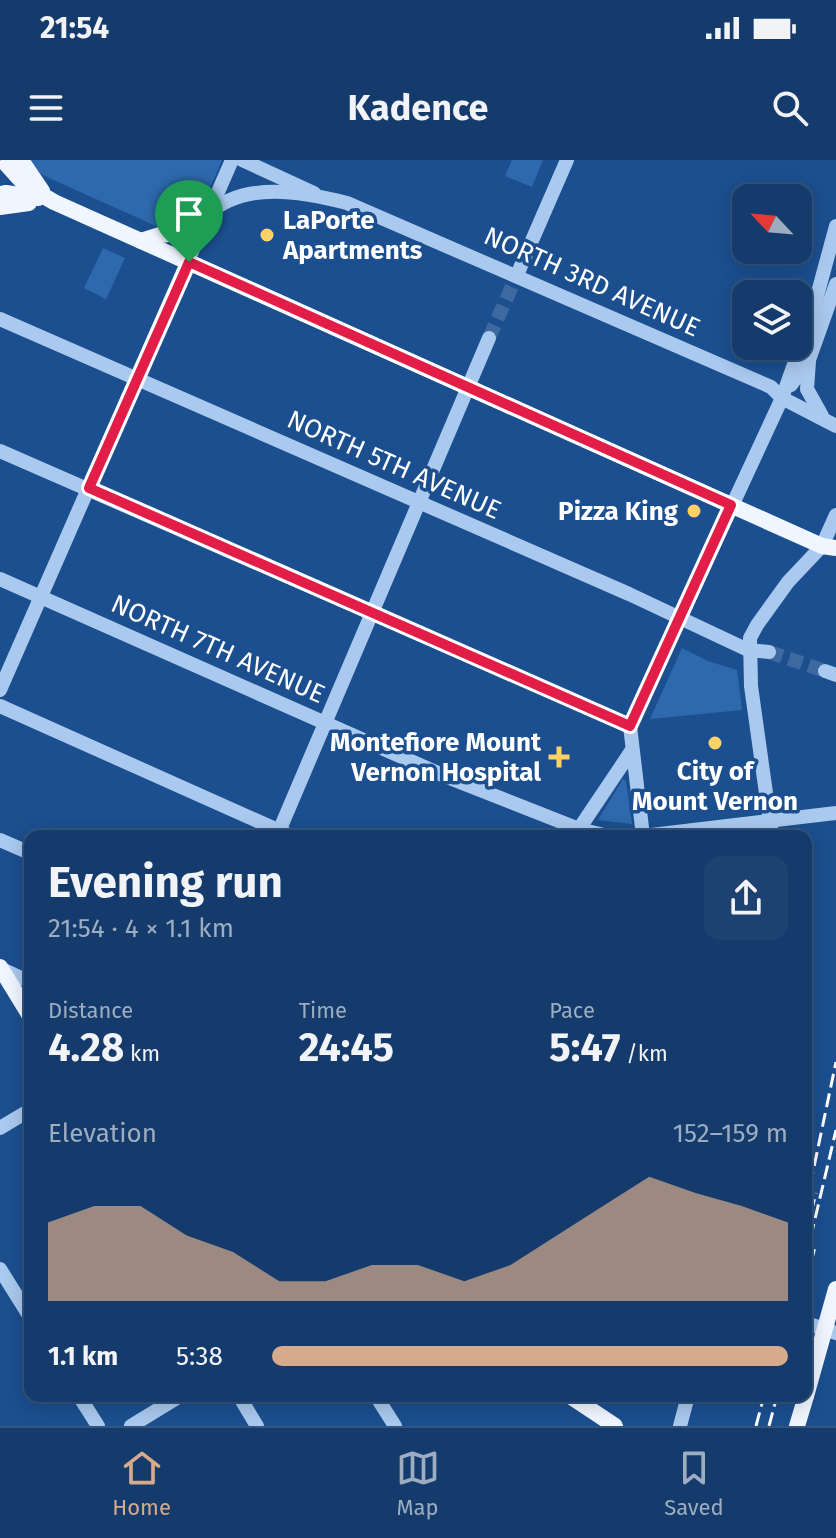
<!DOCTYPE html>
<meta charset="utf-8">
<style>
:root{--surface:#143b6b;--page:#1d4271;--text:#f1f3f6;--muted:#9dadc1;--line:#33557e;--accent:#d6ab8b}
body{margin:0;font-family:"Fira Sans",sans-serif;background:var(--page);color:var(--text);height:100vh;display:flex;flex-direction:column;font-size:30px;white-space:nowrap}
*{box-sizing:border-box;margin:0}
p{font-size:26px;color:var(--muted)}
.icon{flex:none;width:44px;height:44px;fill:none;stroke:currentColor;stroke-width:2;stroke-linecap:round;stroke-linejoin:round}
.map{position:relative;flex:1;overflow:hidden}
.drawer{position:absolute;left:24px;top:670px;width:788px;height:572px;display:flex;flex-direction:column;background:var(--surface);border-radius:16px;box-shadow:0 4px 20px #0003,0 0 0 2px var(--line)}
.drawer>*{flex:none}
.needle{width:52px;rotate:296deg}
.fabs{position:absolute;left:732px;top:24px;display:grid;gap:16px}
.fabs a{display:grid;place-items:center;width:80px;height:80px;border-radius:16px;background:var(--surface);box-shadow:0 4px 20px #0003,0 0 0 2px var(--line);font-size:40px}
.pin{position:absolute;display:grid;place-items:center;width:68px;height:68px;color:#fff;margin:-82px -34px;border-radius:50% 50% 50% 0;rotate:-45deg;box-shadow:0 0 8px #0007}
.pin .icon{rotate:45deg}
.round{display:grid;place-items:center;flex:none;width:84px;height:84px;border-radius:16px;background:var(--page)}
.headline{display:flex;align-items:center;justify-content:space-between;height:136px;padding:0 24px}
h1{font-size:44px;font-weight:700;line-height:60px}
.metrics{display:grid;grid-template-columns:repeat(3,1fr);gap:12px;height:136px;padding:8px 24px}
.metrics div{display:grid;align-content:center}
.metrics b{font-size:40px;font-weight:700}
.metrics small{font-size:22px;font-weight:400}
.metrics p{font-size:22px}
.chart{height:224px;padding:16px 24px}
.chart p{display:flex;justify-content:space-between}
.chart svg{width:100%;height:144px;margin-top:8px;fill:var(--accent);opacity:.7}
ul{padding:0 24px;list-style:none;font-size:26px}
li{display:grid;grid-template-columns:128px 96px 1fr;align-items:center;height:60px}
li i{height:20px;border-radius:10px;background:var(--accent)}
.status{display:flex;justify-content:space-between;align-items:center;height:56px;padding:0 40px;background:var(--surface);direction:ltr}
.status svg{height:22px;fill:currentColor}
header{display:flex;justify-content:space-between;align-items:center;height:104px;padding:0 24px;background:var(--surface);font-size:36px;font-weight:700}
.dock{display:flex;justify-content:space-around;align-items:center;height:112px;border-top:2px solid var(--line);background:var(--surface);font-size:22px;color:var(--muted)}
.dock a{display:grid;justify-items:center;gap:4px}
.dock .current{color:var(--accent)}
.map>svg:first-child{display:block}
.green{fill:#2e69ad}
.lines{fill:none;stroke-linecap:round;stroke-linejoin:round}
.minor-tunnel{stroke:#3d69a0;stroke-width:14;stroke-dasharray:14 7;stroke-linecap:butt}
.minor{stroke:#a9c9ee;stroke-width:14}
.major{stroke:#f0f6ff;stroke-width:16}
.rail{stroke:#fff;stroke-width:3;stroke-dasharray:14 6;stroke-linecap:butt}
.route-casing{stroke:#fff;stroke-width:16}
.route{stroke:#e11d48;stroke-width:10}
.poi-dot{fill:#ffd166;stroke:#1b4f8f;stroke-width:3}
.labels{text-anchor:middle;dominant-baseline:central;stroke-width:7;stroke-linejoin:round;paint-order:stroke}
.poi-label{font-size:26px;font-weight:bold;fill:#fff;stroke:#1b4f8f;text-anchor:end}
.street-label{font-size:26px;fill:#fff;stroke:#1b4f8f}
</style>
<div class="status"><b>21:54</b><svg viewBox="0 0 49 12"><path d="M0 12V9h3v3zM5 12V6h3v6zM10 12V3h3v9zM15 12V0h3v12zM26 1h20v11H26zM47 4h2v5h-2z"/></svg></div>
<header><svg class="icon" aria-label="menu" viewBox="0 0 24 24"><path d="M4 6h16M4 12h16M4 18h16"/></svg>Kadence<svg class="icon" aria-label="search" viewBox="0 0 24 24"><circle cx="10" cy="10" r="6"/><path d="M15 15l6 6"/></svg></header>
<div class="map">
<svg width="836" height="1266" viewBox="0 0 836 1266">
<rect width="100%" height="100%" fill="#1b4f8f"/>
<g class="green">
<path d="M29,0h193c-15,33 -23,69 -66,66l-107,-48 -8,-4z"/>
<path d="M512,0h31l-11,27 -27,-11z"/>
<path d="M103,88l22,10 -19,41 -22,-11z"/>
<path d="M682,488l26,13 29,9 5,40 -92,9z"/>
<path d="M623,619l3,2 6,43 -34,-4z"/>
</g>
<g class="lines">
<g class="minor-tunnel">
<path d="M489,178l28,-63"/>
<path d="M769,492l56,19"/>
</g>
<g class="minor">
<path d="M242,0l72,33"/>
<path d="M208,55c35,-35 96,-23 139,-12l424,184 11,11 54,28"/>
<path d="M517,115l50,-115"/>
<path d="M0,159l629,275 119,56 21,2"/>
<path d="M809,201l-2,28 15,27"/>
<path d="M791,225l18,-25 27,-76"/>
<path d="M0,291l630,275"/>
<path d="M0,419l447,198 132,52 25,6 39,1 193,-23"/>
<path d="M825,511l11,4"/>
<path d="M0,530l232,-530"/>
<path d="M0,546l291,130"/>
<path d="M630,566l152,-328 31,-87 23,-85"/>
<path d="M630,566l13,110"/>
<path d="M579,669l53,-79"/>
<path d="M277,676l212,-498"/>
<path d="M772,676l-21,-150 -1,-48 7,-13 31,-43 34,-36 14,-31"/>
<path d="M0,680l30,13"/>
<path d="M2,809l28,13"/>
<path d="M0,968l30,-18"/>
<path d="M0,1109l30,48"/>
<path d="M806,1163l30,10"/>
<path d="M79,1236l19,30"/>
<path d="M239,1236l18,30"/>
<path d="M376,1236l19,30"/>
<path d="M131,1266l49,-30"/>
<path d="M680,1266l8,-30"/>
</g>
<g class="major">
<path d="M21,0l21,31"/>
<path d="M7,5l18,20 29,17 768,344 14,2"/>
<path d="M0,34l6,-1 32,5"/>
<path d="M0,47l29,-4"/>
<path d="M141,81l19,-6 19,-2 29,-18"/>
<path d="M0,807l30,49"/>
<path d="M570,1236l45,30"/>
<path d="M806,1236l30,-107"/>
<path d="M797,1266l9,-30"/>
</g>
<g class="rail">
<path d="M806,1045l30,-143"/>
<path d="M806,1072l10,-39"/>
<path d="M806,1097l30,-127"/>
<path d="M806,1122l9,-35"/>
<path d="M756,1266l8,-30"/>
<path d="M769,1266l8,-30"/>
</g>
</g>
<g class="lines">
<defs>
<path id="route" d="M189,102l542,243 -101,221 -541,-238z"/>
</defs>
<use href="#route" class="route-casing"/>
<use href="#route" class="route"/>
</g>
<g class="poi-dot">
<circle cx="267" cy="75" r="8"/>
<circle cx="694" cy="351" r="8"/>
<circle cx="715" cy="583" r="8"/>
<path d="M555 585h8v8h8v8h-8v8h-8v-8h-8v-8h8z"/>
</g>
<g class="labels">
<g class="poi-label">
<text x="283" y="60" text-anchor="start">LaPorte<tspan x="283" dy="30">Apartments</tspan></text>
<text x="678" y="351">Pizza King</text>
<text x="541" y="582">Montefiore Mount<tspan x="541" dy="30">Vernon Hospital</tspan></text>
<text x="715" y="611" text-anchor="middle">City of<tspan x="715" dy="30">Mount Vernon</tspan></text>
</g>
<g class="street-label">
<text transform="translate(592 122) rotate(24)">NORTH 3RD AVENUE</text>
<text transform="translate(394 305) rotate(24)">NORTH 5TH AVENUE</text>
<text transform="translate(218 489) rotate(24)">NORTH 7TH AVENUE</text>
</g>
</g>
</svg>
<div class="fabs">
<a><svg class="needle" viewBox="-14 -14 28 28"><path d="M0-13l5 13h-10z" fill="#e53935"/><path d="M0 13l5-13h-10z" fill="#9dadc1"/></svg></a>
<a><svg class="icon" aria-label="layers" viewBox="0 0 24 24"><path d="M12 4l9 5-9 5-9-5zM3 14l9 5 9-5"/></svg></a>
</div>
<div class="pin" style="left:189px;top:102px;background:#1e9e55"><svg class="icon" aria-label="arrive" viewBox="0 0 24 24"><path d="M6 21V4h12l-3 4 3 4H6"/></svg></div>
<section class="drawer">
<div class="headline"><div><h1>Evening run</h1><p>21:54 · 4 × 1.1 km</p></div><a class="round"><svg class="icon" aria-label="share" viewBox="0 0 24 24"><path d="M12 15V3M7 8l5-5 5 5M5 13v7h14v-7"/></svg></a></div>
<div class="metrics">
<div><p>Distance</p><b>4.28<small> km</small></b></div>
<div><p>Time</p><b>24:45</b></div>
<div><p>Pace</p><b>5:47<small> /km</small></b></div>
</div>
<div class="chart"><p><span>Elevation</span>152–159 m</p>
<svg viewBox="0 0 160 44" preserveAspectRatio="none"><path d="M0 44V20L10 15L20 15L30 24L40 29L50 38L60 38L70 33L80 33L90 38L100 33L110 24L120 15L130 6L140 11L150 15L160 20V44z"/></svg>
</div>
<ul>
<li><b>1.1 km</b>5:38<i style="width:100%"></i></li>
</ul>
</section>
</div>
<nav class="dock">
<a class="current"><svg class="icon" aria-label="home" viewBox="0 0 24 24"><path d="M3 11l9-7 9 7M6 9v11h12V9"/></svg>Home</a>
<a><svg class="icon" aria-label="map" viewBox="0 0 24 24"><path d="M3 6l6-2 6 2 6-2v14l-6 2-6-2-6 2zM9 4v14M15 6v14"/></svg>Map</a>
<a><svg class="icon" aria-label="saved" viewBox="0 0 24 24"><path d="M7 4h10v16l-5-4-5 4z"/></svg>Saved</a>
</nav>
